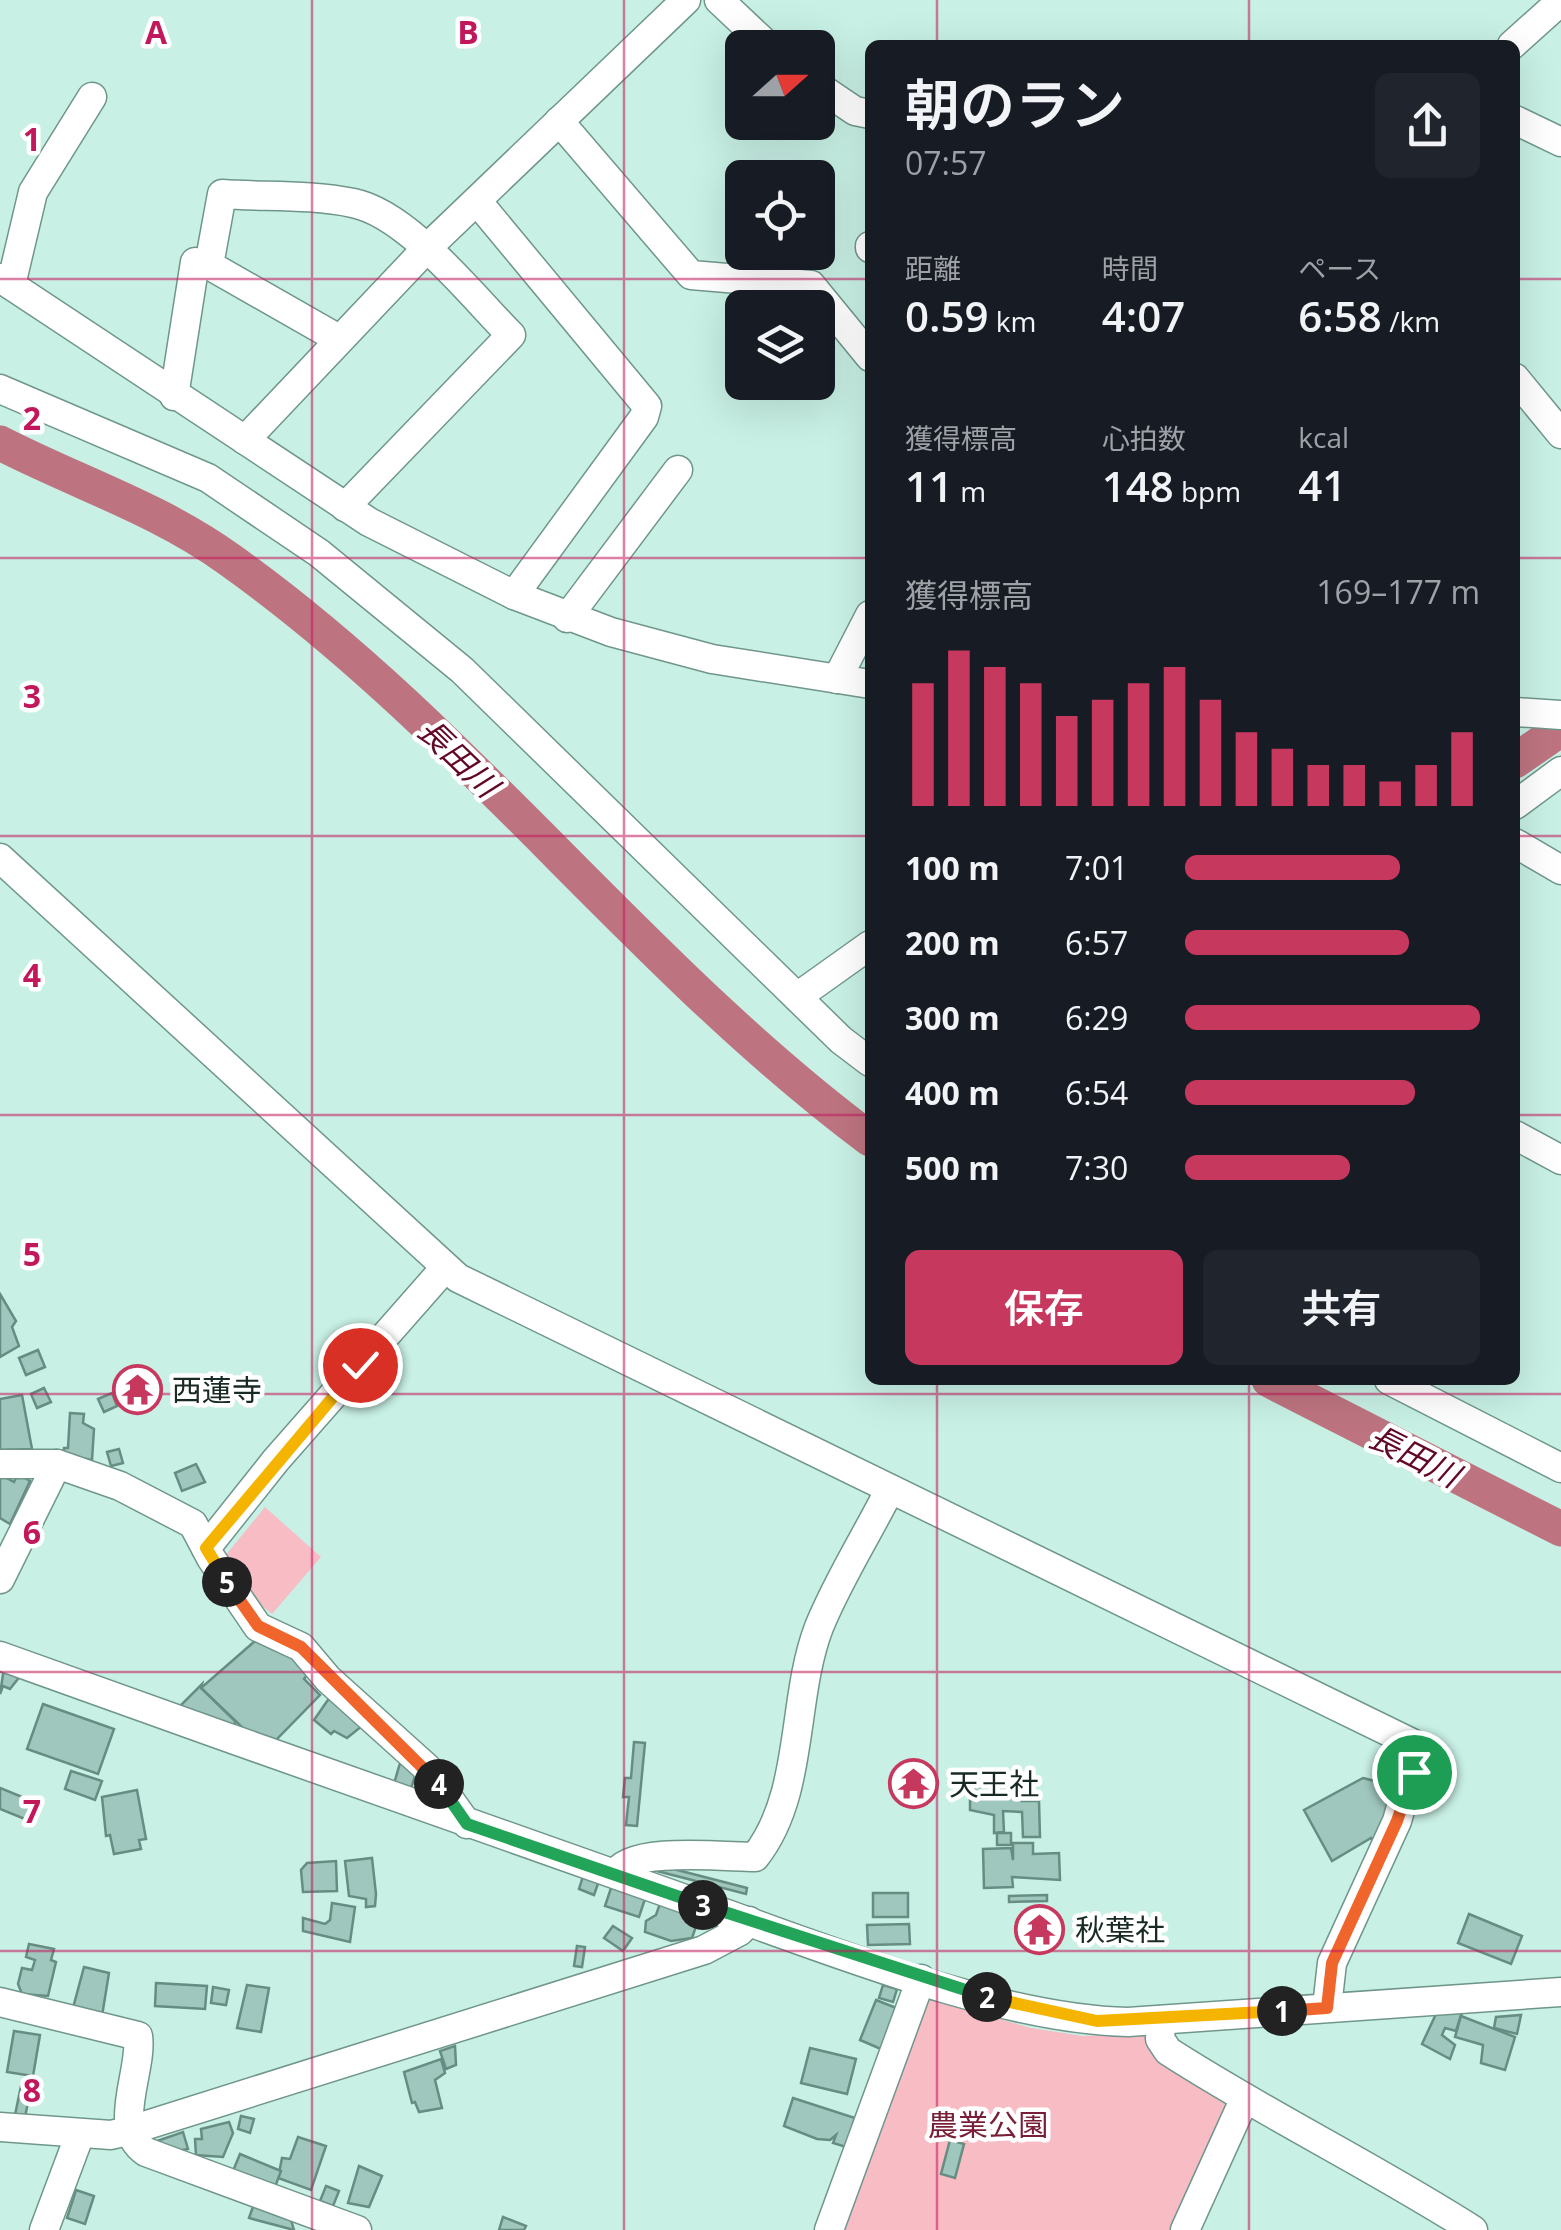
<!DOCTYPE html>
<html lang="ja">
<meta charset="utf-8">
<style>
:root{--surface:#171b24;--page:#20242c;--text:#f1f3f6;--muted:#9ea1a6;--accent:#c7385f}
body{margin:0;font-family:"Open Sans","Noto Sans JP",sans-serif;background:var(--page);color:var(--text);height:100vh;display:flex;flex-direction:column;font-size:38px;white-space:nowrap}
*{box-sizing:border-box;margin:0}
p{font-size:32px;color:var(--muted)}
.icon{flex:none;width:55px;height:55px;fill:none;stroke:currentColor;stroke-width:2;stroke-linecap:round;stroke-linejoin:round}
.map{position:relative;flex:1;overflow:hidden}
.side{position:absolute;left:865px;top:40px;width:655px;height:1345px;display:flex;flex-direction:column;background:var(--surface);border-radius:15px;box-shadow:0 10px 40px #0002}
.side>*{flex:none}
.needle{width:65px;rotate:69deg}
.controls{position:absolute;left:725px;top:30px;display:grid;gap:20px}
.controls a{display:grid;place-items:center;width:110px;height:110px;border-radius:15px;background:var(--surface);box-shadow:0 10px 40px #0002;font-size:50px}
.pin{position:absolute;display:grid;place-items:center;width:85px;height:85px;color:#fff;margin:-42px;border:5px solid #fff;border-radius:50%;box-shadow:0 2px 10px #0007}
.km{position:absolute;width:50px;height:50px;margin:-25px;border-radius:50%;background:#222;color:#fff;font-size:28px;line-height:50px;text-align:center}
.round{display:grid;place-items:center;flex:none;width:105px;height:105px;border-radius:15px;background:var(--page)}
.overview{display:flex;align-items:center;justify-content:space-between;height:170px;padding:0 40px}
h1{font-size:55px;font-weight:600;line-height:75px}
.metrics{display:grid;grid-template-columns:repeat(3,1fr);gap:15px;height:170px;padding:10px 40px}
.metrics div{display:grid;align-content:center}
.metrics b{font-size:42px;font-weight:600}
.metrics small{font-size:28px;font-weight:400}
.metrics p{font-size:28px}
.chart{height:280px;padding:20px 40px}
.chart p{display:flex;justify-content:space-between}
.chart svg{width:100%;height:180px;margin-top:10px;stroke:var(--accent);stroke-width:6}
.primary-button{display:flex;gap:20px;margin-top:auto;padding:20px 40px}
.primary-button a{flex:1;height:115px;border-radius:15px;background:var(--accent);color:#fff;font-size:40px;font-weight:600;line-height:115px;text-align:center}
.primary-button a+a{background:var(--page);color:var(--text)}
ul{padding:0 40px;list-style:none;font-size:32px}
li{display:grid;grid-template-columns:160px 120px 1fr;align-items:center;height:75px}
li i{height:25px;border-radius:12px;background:var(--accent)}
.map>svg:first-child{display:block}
.green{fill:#f8bcc5}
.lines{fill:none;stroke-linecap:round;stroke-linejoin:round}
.river{stroke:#bd7480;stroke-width:35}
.building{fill:#a0c7bd;stroke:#678d83;stroke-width:2.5}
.minor-casing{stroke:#70968c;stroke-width:31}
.minor{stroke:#fff;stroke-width:28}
.split-1-casing{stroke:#fff;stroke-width:20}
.split-2-casing{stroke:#fff;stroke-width:20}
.split-3-casing{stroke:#fff;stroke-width:20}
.split-4-casing{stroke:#fff;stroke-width:20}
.split-5-casing{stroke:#fff;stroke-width:20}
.split-6-casing{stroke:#fff;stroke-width:20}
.split-1{stroke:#f0652b;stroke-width:12}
.split-2{stroke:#f5b400;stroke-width:12}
.split-3{stroke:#22a559;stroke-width:12}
.split-4{stroke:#22a559;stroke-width:12}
.split-5{stroke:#f0652b;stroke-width:12}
.split-6{stroke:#f5b400;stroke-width:12}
.grid{fill:none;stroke:#c2185b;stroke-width:2.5;stroke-opacity:0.55}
.labels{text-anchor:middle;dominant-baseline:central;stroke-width:9;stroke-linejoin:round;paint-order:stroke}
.poi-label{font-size:30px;fill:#192925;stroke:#fff;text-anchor:start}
.park-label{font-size:30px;fill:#781f37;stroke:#fff}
.water-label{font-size:32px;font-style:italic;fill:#630726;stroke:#fff}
.grid-label{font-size:32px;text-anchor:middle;font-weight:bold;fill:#c2185b;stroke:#fff;stroke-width:9;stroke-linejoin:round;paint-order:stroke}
</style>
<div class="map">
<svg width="1561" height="2230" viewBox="0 0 1561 2230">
<rect width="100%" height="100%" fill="#c8f0e5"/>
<g class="green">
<path d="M265,1507l56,50 -49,57 -16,-13 -31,-45z"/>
<path d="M923,1997l108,31 52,8 60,-4 79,65 4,12 -57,121h-331z"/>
</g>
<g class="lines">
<g class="river">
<path d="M0,443c78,40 158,65 230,117 235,167 409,407 640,579"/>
<path d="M1515,761l46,-32"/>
<path d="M1269,1380l292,149"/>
</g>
</g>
<g class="building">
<path d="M0,1294l16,27 -4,6 7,19 -19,11z"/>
<path d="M38,1350l7,17 -19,8 -7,-17z"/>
<path d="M44,1388l7,14 -14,6 -6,-14z"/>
<path d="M112,1393l5,13 -13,6 -6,-13z"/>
<path d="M22,1395l10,54 -32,1v-51z"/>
<path d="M70,1413l14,1 -1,9 11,6 -2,31 -28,-5v-7h4z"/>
<path d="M119,1449l4,14 -12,3 -4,-14z"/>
<path d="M196,1464l9,18 -23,9 -7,-18z"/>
<path d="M0,1472l8,1 -1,5 7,4 4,-8 12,7 -20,43 -10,-6z"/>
<path d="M255,1641l33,11 20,22 -4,5 16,16 -46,47 -28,-11 -45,-43z"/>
<path d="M4,1668l17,7 -11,14 -7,-3 -3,8z"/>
<path d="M202,1684l-1,4 35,34 -4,4 -52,-20z"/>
<path d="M330,1697l32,29 -15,12 -13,-7 -3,3 -17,-14z"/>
<path d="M43,1704l71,25 -16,45 -71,-25z"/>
<path d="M634,1742l11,1 -8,83 -11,-1 3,-28h-6l2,-19h6z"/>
<path d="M403,1753l15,13 -8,26 -17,-5z"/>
<path d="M71,1771l31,10 -7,19 -30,-11z"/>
<path d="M921,1774v17l-14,1 -1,-17z"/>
<path d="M1363,1778l32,8 -21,58 -3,-6 -39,23 -28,-51z"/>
<path d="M974,1780h13l1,8 34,-1v14h17l1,36h-17l-1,-25 -19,-1 1,21 -10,1v-18l-24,-5v-22h5z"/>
<path d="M0,1788l32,13 -7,18 -25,-10z"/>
<path d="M137,1790l9,49 -7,1 2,9 -27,5 -4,-19 -4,1 -4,-39z"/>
<rect x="997" y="1833" width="14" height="12"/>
<path d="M1013,1843h20v11l26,-1 1,27 -48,-3 1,10 -29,1 -1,-39 28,-1 2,12z"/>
<path d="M372,1858l4,36 -1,12 -9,1v-8l-17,-3 -4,-35z"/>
<path d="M336,1861l1,30 -34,1 -2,-22 6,-7z"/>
<path d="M658,1865l89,23 -1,6 -89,-23z"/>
<path d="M584,1873l16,5 -6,17 -15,-6z"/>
<path d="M613,1882l34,11 -8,24 -34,-11z"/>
<rect x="873" y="1893" width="35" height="24"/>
<path d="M1047,1895v6l-38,1v-6z"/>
<path d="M662,1898l26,9 -2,16 6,-15 9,4 -9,26 -21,3 -26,-9 1,-11 10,-6z"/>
<path d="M332,1903l23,4 -5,35 -47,-11v-13l22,6 5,-4z"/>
<path d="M1469,1914l53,22 -11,28 -53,-21z"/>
<path d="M1034,1922h11l1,14 -12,1z"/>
<path d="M909,1924l1,20 -42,1 -1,-20z"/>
<path d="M613,1926l19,12 -9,13 -19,-13z"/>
<path d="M29,1944l25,5 -3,11 5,2 -8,34 -26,-2 -4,-10 4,-16 10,2 3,-10 -9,-3z"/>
<path d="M577,1946l8,1 -3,20 -8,-1z"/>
<path d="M84,1967l25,6 -7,43 -29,-8z"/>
<path d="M156,1983l51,3 -2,23 -50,-3z"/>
<path d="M247,1985l22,3 -8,44 -24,-4z"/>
<path d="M883,1985l14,4 -4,13 -14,-4z"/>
<path d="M213,1987l16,3 -3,15 -15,-2z"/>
<path d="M876,2000l23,9 -18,40 -21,-9z"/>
<path d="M1462,2012l-6,19 -11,-3 -3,7 13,10 -5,14 -28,-15 14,-30z"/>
<path d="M1521,2015l-4,19 -23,-6 2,-11z"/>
<path d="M1461,2016l54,21 -10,33 -24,-7 2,-18 -28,-8z"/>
<path d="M14,2031l26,4 -7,41 -26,-4z"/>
<path d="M455,2046l1,19 -10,4 -6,-18z"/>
<path d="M810,2048l46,11 -9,35 -46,-11z"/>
<path d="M441,2059l4,14 -10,7 7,28 -23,4 -4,-10 -3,1 -8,-31z"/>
<path d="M21,2086l10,2 -6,29 -10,-2z"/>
<path d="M793,2098l62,20 -9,29 -13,-4 3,-8 -6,5 -13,-1 -33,-13z"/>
<path d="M241,2116l13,3 -4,14 -12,-4z"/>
<path d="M229,2122l4,11 -10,24 -27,-2 -1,-16h7l-1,-10z"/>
<path d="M183,2132l5,17 -11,2 -20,-10z"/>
<path d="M298,2137l28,9 -15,44 -33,-12 4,-20 8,1z"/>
<path d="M950,2140l14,4 -9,34 -14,-4z"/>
<path d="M240,2154l41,17 -6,16 -42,-16z"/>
<path d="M359,2166l23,10 -13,31 -21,-4z"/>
<path d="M326,2186l13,5 -6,15 -13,-5z"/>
<path d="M76,2190l18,6 -9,28 -18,-6z"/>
<path d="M255,2201l36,19 3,10 -45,-12z"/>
<path d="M503,2217l23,9 -2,4h-25z"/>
</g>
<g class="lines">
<defs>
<g id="minor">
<path d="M719,0l51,48"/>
<path d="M1512,45l49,-44"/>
<path d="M818,86l37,25 15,3"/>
<path d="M1515,120l46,22"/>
<path d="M559,121l132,154 120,10 59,72"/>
<path d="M477,201l170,205 -3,11 -130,178"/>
<path d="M870,246v2"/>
<path d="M0,278l369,244 145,73 97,37 101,27 158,25"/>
<path d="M11,285l22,-93 59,-95"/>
<path d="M337,338l-128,-73 13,-71c42,3 89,0 131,9 55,11 119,93 158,132l-166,172"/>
<path d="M1515,378l46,56"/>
<path d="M0,389l208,89 111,75 143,117 379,370 29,22"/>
<path d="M174,396l21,-134 14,3"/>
<path d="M245,440l181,-191 260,-249"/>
<path d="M567,618l111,-148"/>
<path d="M837,679l33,-64"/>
<path d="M1515,712l46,3"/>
<path d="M1515,805l46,-34"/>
<path d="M1515,843l46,27"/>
<path d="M0,858l458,420 960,468 -21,75 -65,142 -5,44"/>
<path d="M797,997l73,-52"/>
<path d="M1515,1135l46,25"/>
<path d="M1389,1380l172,88"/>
<path d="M0,1464h57l63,22 73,38 18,34 47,69 43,20 27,32 99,89 40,56"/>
<path d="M206,1548l70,-88 168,-191"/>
<path d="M0,1579l57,-115"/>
<path d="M0,1656c228,82 457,163 685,243 129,45 309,120 443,123l433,-30"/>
<path d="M616,1874c13,-28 109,-17 139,-17 50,-63 36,-157 64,-230 19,-47 48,-92 71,-138"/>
<path d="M0,2002l138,34c5,35 -28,92 8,116l211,78"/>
<path d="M1161,2020l-1,19 8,12c99,64 205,115 305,179"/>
<path d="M0,2127l111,8 20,-5 573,-180 36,-19 9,-10"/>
<path d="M44,2230l36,-96"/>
<path d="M829,2230l92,-251"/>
<path d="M1185,2230l59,-130"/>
</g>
</defs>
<use href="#minor" class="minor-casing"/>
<use href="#minor" class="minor"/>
</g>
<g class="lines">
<defs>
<path id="split-1" d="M1282,2011l45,-3 5,-45 65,-142 17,-49"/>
<path id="split-2" d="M987,1997l110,24 185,-10"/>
<path id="split-3" d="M703,1905l284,92"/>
<path id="split-4" d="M439,1784l28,40 236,81"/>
<path id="split-5" d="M227,1582l31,44 43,21 138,137"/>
<path id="split-6" d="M227,1582l-21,-34 154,-183"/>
</defs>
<use href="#split-1" class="split-1-casing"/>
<use href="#split-2" class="split-2-casing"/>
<use href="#split-3" class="split-3-casing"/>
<use href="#split-4" class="split-4-casing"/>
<use href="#split-5" class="split-5-casing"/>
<use href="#split-6" class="split-6-casing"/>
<use href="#split-1" class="split-1"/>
<use href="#split-2" class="split-2"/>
<use href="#split-3" class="split-3"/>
<use href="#split-4" class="split-4"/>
<use href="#split-5" class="split-5"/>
<use href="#split-6" class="split-6"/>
</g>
<path class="grid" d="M312,0v2230M624,0v2230M937,0v45M1249,0v45M0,279h870M1515,279h46M0,558h870M1515,558h46M0,836h870M1515,836h46M0,1115h870M1515,1115h46M937,1380v850M1249,1380v850M0,1394h1561M0,1672h1561M0,1951h1561"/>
<defs>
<symbol id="temple-ring" viewBox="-11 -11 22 22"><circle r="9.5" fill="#fff" stroke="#c7385f" stroke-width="1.5"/><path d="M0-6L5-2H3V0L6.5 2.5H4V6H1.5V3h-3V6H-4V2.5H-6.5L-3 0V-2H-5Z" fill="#c7385f"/></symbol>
</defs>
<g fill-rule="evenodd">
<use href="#temple-ring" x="110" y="1362" width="55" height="55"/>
<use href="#temple-ring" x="886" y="1756" width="55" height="55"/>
<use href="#temple-ring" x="1012" y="1902" width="55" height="55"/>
</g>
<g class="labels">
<g class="poi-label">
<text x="172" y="1389">西蓮寺</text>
<text x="949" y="1783">天王社</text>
<text x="1075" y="1929">秋葉社</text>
</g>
<g class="park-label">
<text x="988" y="2124">農業公園</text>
</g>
<g class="water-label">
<text transform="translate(459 757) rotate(44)">長田川</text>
<text transform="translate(1415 1455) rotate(27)">長田川</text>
</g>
</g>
<g class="grid-label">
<text x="156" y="44">A</text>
<text x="468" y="44">B</text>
<text x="32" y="151">1</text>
<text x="32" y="430">2</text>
<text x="32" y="708">3</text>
<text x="32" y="987">4</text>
<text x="32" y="1266">5</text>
<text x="32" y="1544">6</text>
<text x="32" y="1823">7</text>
<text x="32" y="2102">8</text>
</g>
</svg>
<div class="controls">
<a><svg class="needle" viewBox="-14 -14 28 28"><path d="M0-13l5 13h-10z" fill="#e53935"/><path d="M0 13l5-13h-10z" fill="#9ea1a6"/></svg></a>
<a><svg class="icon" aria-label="locate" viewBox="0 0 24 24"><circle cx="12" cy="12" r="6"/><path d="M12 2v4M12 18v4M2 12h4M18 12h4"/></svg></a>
<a><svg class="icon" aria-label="layers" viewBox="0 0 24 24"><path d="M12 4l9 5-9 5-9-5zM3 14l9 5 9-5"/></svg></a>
</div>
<div class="pin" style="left:1414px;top:1772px;background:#1e9e55"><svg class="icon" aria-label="arrive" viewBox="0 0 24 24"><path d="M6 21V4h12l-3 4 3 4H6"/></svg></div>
<div class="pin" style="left:360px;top:1365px;background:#d93025"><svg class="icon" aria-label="check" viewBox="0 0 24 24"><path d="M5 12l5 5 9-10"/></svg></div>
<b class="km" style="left:1282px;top:2011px">1</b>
<b class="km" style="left:987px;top:1997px">2</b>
<b class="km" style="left:703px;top:1905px">3</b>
<b class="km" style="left:439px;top:1784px">4</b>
<b class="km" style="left:227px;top:1582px">5</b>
<section class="side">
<div class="overview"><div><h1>朝のラン</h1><p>07:57</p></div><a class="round"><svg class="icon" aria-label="share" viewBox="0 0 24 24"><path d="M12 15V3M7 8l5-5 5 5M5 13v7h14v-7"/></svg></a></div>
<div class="metrics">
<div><p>距離</p><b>0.59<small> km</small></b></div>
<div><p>時間</p><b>4:07</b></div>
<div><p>ペース</p><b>6:58<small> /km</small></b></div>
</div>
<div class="metrics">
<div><p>獲得標高</p><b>11<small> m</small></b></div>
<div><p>心拍数</p><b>148<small> bpm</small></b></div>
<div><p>kcal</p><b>41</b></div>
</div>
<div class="chart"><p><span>獲得標高</span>169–177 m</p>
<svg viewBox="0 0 160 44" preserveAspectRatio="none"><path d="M5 44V14M15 44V6M25 44V10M35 44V14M45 44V22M55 44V18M65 44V14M75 44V10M85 44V18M95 44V26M105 44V30M115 44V34M125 44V34M135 44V38M145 44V34M155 44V26"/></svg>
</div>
<ul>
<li><b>100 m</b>7:01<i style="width:73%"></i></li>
<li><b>200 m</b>6:57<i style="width:76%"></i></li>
<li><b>300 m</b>6:29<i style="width:100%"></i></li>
<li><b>400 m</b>6:54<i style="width:78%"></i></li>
<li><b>500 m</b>7:30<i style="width:56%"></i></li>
</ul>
<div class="primary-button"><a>保存</a><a>共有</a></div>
</section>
</div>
